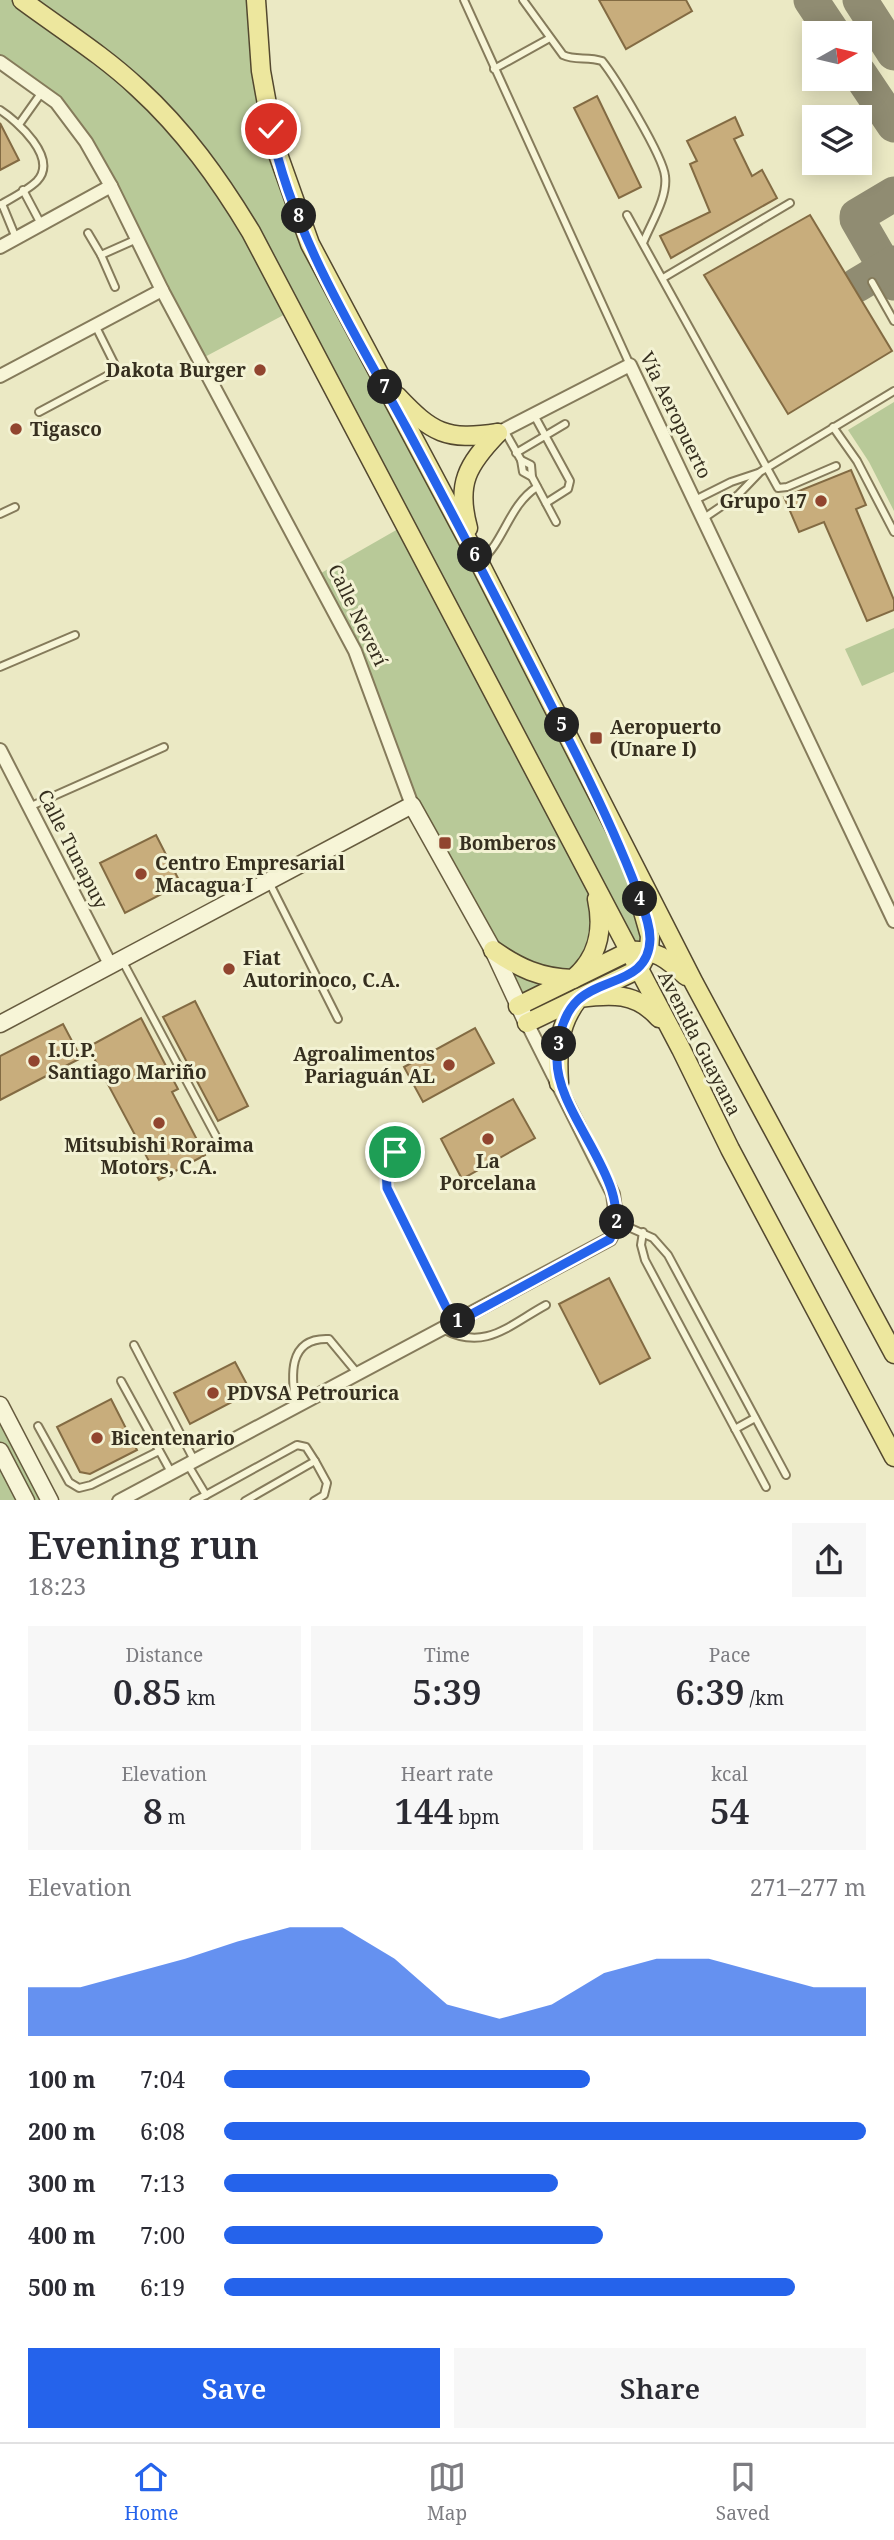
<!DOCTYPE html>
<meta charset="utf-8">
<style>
:root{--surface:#fff;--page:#f7f7f7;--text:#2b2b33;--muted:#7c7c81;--line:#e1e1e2;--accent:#2563eb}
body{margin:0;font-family:"Noto Serif",serif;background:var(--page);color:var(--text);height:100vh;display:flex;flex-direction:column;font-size:26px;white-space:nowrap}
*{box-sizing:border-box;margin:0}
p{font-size:23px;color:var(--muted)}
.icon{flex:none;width:38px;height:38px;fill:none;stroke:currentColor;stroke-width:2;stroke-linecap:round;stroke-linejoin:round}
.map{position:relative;height:1500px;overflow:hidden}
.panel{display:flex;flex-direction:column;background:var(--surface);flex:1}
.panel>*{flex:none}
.needle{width:46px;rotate:82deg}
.tools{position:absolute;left:802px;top:21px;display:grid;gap:14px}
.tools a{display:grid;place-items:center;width:70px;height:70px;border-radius:0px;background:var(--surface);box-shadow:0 4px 18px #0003;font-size:35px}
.pin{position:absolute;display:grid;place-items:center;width:60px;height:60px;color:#fff;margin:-30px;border:4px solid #fff;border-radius:50%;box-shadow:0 2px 7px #0007}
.km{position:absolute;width:35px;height:35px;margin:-18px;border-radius:50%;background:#222;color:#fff;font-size:19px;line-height:35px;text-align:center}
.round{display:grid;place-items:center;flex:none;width:74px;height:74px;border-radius:0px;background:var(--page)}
.overview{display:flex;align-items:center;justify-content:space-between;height:119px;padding:0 28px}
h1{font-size:38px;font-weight:600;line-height:52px}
.figures{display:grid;grid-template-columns:repeat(3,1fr);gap:10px;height:119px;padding:7px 28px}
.figures div{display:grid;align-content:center;border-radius:0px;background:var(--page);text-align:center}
.figures b{font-size:35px;font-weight:600}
.figures small{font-size:19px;font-weight:400}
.figures p{font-size:19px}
.chart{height:196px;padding:14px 28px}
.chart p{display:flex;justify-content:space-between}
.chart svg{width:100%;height:126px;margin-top:7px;fill:var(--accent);opacity:.7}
.primary-button{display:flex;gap:14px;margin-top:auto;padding:14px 28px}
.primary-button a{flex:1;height:80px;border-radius:0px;background:var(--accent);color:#fff;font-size:28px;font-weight:600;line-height:80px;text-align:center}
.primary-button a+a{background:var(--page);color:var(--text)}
ul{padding:0 28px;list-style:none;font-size:23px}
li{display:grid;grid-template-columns:112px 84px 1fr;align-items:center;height:52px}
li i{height:18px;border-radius:9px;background:var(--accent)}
.menu{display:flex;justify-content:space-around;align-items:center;height:98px;border-top:2px solid var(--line);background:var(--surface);font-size:19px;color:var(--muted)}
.menu a{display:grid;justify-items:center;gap:4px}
.menu .active{color:var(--accent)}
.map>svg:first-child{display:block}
.green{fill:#b8c998}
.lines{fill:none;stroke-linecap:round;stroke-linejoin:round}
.taxiway{stroke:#908c72;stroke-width:35}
.building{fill:#c8ad7c;stroke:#836b43;stroke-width:2}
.lane-casing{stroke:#857b5b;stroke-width:10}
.street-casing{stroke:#857b5b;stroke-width:16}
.secondary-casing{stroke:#675c3f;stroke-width:19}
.primary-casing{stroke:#53482f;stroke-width:21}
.lane{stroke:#f7f5d7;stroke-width:6}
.street{stroke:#f7f5d7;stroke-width:12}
.secondary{stroke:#f7f5d7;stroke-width:16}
.primary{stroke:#ede79e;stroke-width:18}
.route-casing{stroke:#fff;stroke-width:14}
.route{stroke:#2563eb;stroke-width:9}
.poi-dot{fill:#91452f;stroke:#f3f2d3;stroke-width:2.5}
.labels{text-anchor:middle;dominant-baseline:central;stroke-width:6;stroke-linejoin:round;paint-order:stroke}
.poi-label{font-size:19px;font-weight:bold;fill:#362f1f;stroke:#f3f2d3;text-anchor:start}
.street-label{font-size:19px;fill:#362f1f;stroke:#f3f2d3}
</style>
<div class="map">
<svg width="894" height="1501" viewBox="0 0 894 1501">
<rect width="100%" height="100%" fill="#ebe9c4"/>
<g class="green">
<path d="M0,0h256l27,173 331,655 29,79 7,29 -20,15 -37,-71v77l-75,49 -106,-200 -44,-122 -52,-108 89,-51 -112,-215 -94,50 -129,-240 -70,-57z"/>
<path d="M894,402v109l-25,-49 -21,-32z"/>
<path d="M894,628v44l-32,14 -17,-37z"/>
<path d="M0,1405l50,95h-50z"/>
</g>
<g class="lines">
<g class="taxiway">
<path d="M811,0l22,33"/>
<path d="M860,0l34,53"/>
<path d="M859,73l35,52"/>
<path d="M894,194l-37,22v3l37,64"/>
<path d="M857,285l37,-22"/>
</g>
</g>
<g class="building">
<path d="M599,0h87l6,11 -66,38z"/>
<path d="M597,96l44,91 -22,11 -45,-90z"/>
<path d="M735,117l8,18 -9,4 18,37 10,-6 15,28 -106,60 -11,-22 50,-24 -20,-48 7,-3 -10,-20z"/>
<path d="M0,123l19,37 -19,10z"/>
<path d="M810,215l82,136 -104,63 -84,-139z"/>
<path d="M851,470l15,35 -10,4 38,91v10l-27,11 -43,-99 -25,10 -15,-35z"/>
<path d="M156,835l25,49 -56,29 -25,-50z"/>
<path d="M195,1001l53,105 -30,15 -55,-104z"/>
<path d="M141,1018l37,71 -6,3 33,63 -46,25 -71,-133z"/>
<path d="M63,1024l18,34 -81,42v-44z"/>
<path d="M475,1028l19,35 -71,39 -19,-35z"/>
<path d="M513,1099l22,39 -73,41 -21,-40z"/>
<path d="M609,1278l41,80 -50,26 -41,-80z"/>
<path d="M235,1362l16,30 -61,32 -16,-31z"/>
<path d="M111,1399l26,51 -47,24 -10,-2 -23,-45z"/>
</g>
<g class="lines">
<defs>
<g id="lane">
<path d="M464,0l166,365"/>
<path d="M523,0l40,55c12,6 25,1 39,6 13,16 61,95 63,115 3,21 -14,47 -22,67"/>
<path d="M494,69l56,-31"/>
<path d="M0,110c17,11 59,48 37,71 -9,9 -25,17 -37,24"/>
<path d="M20,123l22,-31"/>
<path d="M23,190l18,34"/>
<path d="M2,204l14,34"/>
<path d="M627,215l151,273 9,-1 49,-21"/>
<path d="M88,233l13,22 36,-16"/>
<path d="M101,255l14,32"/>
<path d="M663,278l127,-75"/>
<path d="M872,282l22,39"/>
<path d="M39,412l77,-41v-4l-21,-42"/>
<path d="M534,415l36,66 -2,8 -22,14"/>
<path d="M833,427l24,34 37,71"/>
<path d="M504,430l17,30 10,5 1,12 24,45"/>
<path d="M516,453l49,-29"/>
<path d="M521,460l2,12 9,5"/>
<path d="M695,500l36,-18 27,-9"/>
<path d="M0,514l15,-7"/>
<path d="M704,518l34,-23 22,-23 134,-81"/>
<path d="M481,561c24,-21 28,-56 56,-74"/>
<path d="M0,667l75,-32"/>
<path d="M29,807l135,-60"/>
<path d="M270,884l68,135"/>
<path d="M123,962l95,178"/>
<path d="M395,1152l-9,17 1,19 59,119 10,13"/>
<path d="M617,1222l36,16 15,17 118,220"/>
<path d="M643,1232l-2,13 4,15 121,227"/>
<path d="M443,1329c42,23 66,-4 103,-24"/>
<path d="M134,1345l60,115"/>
<path d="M121,1381l50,91"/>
<path d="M296,1407c-5,-30 -9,-70 33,-68l29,35"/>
<path d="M38,1426l31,56 10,6 12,-3 68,-34"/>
<path d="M735,1429l20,-11"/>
<path d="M188,1465l18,30 91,-50 9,2 9,14 -70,40"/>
<path d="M194,1501l12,-6"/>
<path d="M314,1501l10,-6 3,-12 -12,-22"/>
</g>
<g id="street">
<path d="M0,62l56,40 30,40 25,44 51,104 193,361 57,154"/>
<path d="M0,247l111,-61"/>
<path d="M0,376l162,-86"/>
<path d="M498,433l132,-68 264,556"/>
<path d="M0,750l111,216"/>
<path d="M119,1501l491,-262 7,-14 -4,-31 -86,-171"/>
</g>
<g id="secondary">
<path d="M0,1024l412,-219 81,145 34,73"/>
<path d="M0,1405l50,96"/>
<path d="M0,1451l26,50"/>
</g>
<g id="primary">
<path d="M22,0c39,29 81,55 116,88 46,42 81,91 113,144l430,817 49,100 164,308"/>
<path d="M256,0l5,71 13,72 36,101 164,308 220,431 200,371"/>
<path d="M397,396c35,37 49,45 101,37"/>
<path d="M468,528c-12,-44 -1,-63 30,-95"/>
<path d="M493,950c26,18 47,28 80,29 25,-21 31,-48 24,-80"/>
<path d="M518,1006l112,-55c26,-2 37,8 56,25"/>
<path d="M527,1023l112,-54 10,-19 1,-14 -12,-42"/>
<path d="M559,1083c-2,-32 -1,-59 20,-85 32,-4 57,-6 80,20"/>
</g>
</defs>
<use href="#lane" class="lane-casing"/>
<use href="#street" class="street-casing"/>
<use href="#secondary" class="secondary-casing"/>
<use href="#primary" class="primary-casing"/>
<use href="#lane" class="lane"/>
<use href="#street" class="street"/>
<use href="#secondary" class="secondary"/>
<use href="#primary" class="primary"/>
</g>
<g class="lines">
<defs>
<path id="route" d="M271,129c22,107 84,204 135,298 58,108 114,216 169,325 23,46 44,90 62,138 5,16 13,32 13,49 -1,44 -47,38 -72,61 -15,14 -20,38 -21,58 -2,58 81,127 53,181l-153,83 -11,-15 -59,-119 -1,-19 9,-17"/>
</defs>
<use href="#route" class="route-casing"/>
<use href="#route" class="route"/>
</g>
<g class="poi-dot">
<circle cx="260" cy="370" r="7"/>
<circle cx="16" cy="429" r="7"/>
<circle cx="821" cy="501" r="7"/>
<rect x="589" y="731" width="14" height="14" rx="3.5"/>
<rect x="438" y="836" width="14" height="14" rx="3.5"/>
<circle cx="141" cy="874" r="7"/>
<circle cx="229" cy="969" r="7"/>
<circle cx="34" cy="1061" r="7"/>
<circle cx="449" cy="1065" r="7"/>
<circle cx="159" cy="1123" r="7"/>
<circle cx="488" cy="1139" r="7"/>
<circle cx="213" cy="1393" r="7"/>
<circle cx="97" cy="1438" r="7"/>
</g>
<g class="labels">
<g class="poi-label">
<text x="246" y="370" text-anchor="end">Dakota Burger</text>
<text x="30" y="429">Tigasco</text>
<text x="807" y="501" text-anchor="end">Grupo 17</text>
<text x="610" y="727">Aeropuerto<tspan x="610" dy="22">(Unare I)</tspan></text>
<text x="459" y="843">Bomberos</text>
<text x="155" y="863">Centro Empresarial<tspan x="155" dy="22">Macagua I</tspan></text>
<text x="243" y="958">Fiat<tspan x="243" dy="22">Autorinoco, C.A.</tspan></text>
<text x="48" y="1050">I.U.P.<tspan x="48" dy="22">Santiago Mariño</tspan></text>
<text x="435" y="1054" text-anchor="end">Agroalimentos<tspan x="435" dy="22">Pariaguán AL</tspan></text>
<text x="159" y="1145" text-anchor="middle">Mitsubishi Roraima<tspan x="159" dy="22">Motors, C.A.</tspan></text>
<text x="488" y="1161" text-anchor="middle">La<tspan x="488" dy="22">Porcelana</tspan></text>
<text x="227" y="1393">PDVSA Petrourica</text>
<text x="111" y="1438">Bicentenario</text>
</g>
<g class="street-label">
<text transform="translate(676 415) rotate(64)">Vía Aeropuerto</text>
<text transform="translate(358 615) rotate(64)">Calle Neverí</text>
<text transform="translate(73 849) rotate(63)">Calle Tunapuy</text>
<text transform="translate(700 1043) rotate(63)">Avenida Guayana</text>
</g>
</g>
</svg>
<div class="tools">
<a><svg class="needle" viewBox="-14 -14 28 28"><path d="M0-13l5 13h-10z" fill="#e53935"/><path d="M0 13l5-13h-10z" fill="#7c7c81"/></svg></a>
<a><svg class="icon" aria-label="layers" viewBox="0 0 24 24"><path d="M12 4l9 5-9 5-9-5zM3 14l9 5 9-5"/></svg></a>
</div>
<div class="pin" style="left:395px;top:1152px;background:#1e9e55"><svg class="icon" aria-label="arrive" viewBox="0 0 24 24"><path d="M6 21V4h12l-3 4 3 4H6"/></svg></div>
<div class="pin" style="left:271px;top:129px;background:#d93025"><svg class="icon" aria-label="check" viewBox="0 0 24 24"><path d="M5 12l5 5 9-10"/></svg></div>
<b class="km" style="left:458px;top:1321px">1</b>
<b class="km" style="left:617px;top:1222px">2</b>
<b class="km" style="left:559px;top:1044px">3</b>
<b class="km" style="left:640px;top:899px">4</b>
<b class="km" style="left:562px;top:725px">5</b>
<b class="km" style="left:475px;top:555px">6</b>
<b class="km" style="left:385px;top:387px">7</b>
<b class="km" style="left:299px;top:216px">8</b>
</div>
<section class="panel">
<div class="overview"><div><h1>Evening run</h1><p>18:23</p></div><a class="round"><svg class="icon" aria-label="share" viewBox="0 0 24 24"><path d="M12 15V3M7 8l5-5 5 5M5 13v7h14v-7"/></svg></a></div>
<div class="figures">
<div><p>Distance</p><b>0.85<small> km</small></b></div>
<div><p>Time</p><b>5:39</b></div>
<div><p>Pace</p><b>6:39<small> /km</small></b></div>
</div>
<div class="figures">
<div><p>Elevation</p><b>8<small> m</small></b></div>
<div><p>Heart rate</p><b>144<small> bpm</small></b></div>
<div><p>kcal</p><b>54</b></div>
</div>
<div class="chart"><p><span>Elevation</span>271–277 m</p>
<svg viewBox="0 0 160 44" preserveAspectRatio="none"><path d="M0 44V27L10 27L20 22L30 17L40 11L50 6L60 6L70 17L80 33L90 38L100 33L110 22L120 17L130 17L140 22L150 27L160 27V44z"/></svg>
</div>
<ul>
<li><b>100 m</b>7:04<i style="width:57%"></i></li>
<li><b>200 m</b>6:08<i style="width:100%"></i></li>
<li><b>300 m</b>7:13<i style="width:52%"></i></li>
<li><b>400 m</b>7:00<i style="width:59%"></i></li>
<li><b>500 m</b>6:19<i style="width:89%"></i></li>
</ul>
<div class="primary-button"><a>Save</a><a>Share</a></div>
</section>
<nav class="menu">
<a class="active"><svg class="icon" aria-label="home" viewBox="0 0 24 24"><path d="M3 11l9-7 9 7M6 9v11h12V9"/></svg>Home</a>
<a><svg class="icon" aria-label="map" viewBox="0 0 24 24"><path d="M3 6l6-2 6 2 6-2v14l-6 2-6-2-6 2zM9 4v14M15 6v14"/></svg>Map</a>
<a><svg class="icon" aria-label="saved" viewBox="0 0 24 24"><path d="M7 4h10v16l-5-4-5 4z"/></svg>Saved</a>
</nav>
